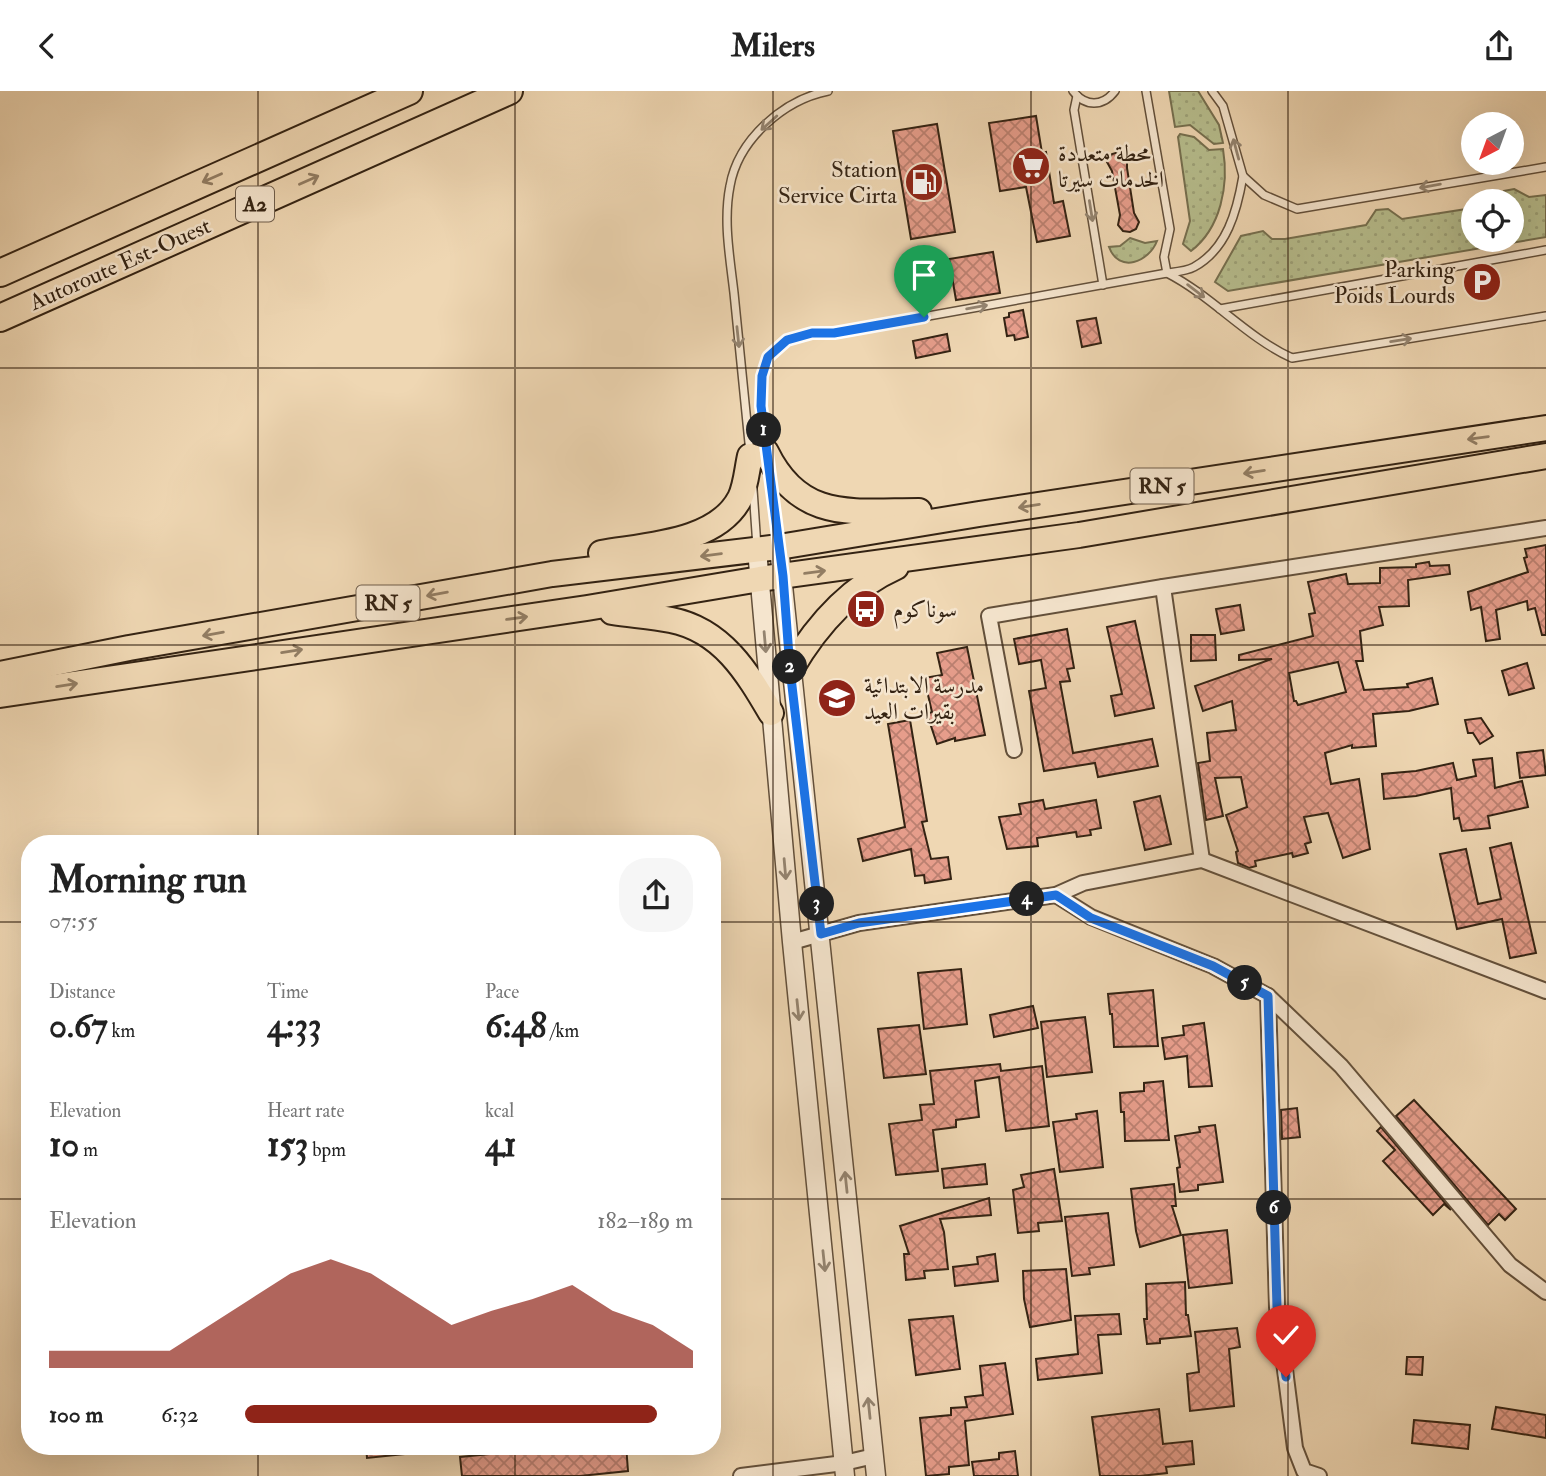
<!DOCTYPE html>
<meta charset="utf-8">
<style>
:root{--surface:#fff;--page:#f6f6f6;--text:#222;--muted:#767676;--accent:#8f2418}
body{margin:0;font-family:"IM FELL Double Pica",Amiri,serif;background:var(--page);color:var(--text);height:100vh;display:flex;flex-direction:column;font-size:26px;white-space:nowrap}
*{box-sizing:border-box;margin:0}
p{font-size:23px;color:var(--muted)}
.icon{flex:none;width:38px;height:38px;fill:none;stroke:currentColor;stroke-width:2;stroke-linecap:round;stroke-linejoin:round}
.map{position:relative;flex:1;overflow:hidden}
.sheet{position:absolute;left:21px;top:744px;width:700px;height:620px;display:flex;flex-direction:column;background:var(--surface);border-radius:28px;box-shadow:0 7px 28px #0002}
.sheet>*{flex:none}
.needle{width:46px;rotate:221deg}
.buttons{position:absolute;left:1461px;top:21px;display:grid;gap:14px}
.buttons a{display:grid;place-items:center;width:63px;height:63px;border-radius:50%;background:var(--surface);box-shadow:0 7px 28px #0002;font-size:35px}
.pin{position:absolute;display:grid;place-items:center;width:60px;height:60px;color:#fff;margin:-72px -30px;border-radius:50% 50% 50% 0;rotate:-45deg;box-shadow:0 0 7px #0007}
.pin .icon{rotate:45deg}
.km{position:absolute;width:35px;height:35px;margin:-18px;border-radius:50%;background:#222;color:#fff;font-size:19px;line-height:35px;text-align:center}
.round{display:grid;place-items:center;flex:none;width:74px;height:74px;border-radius:28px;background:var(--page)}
.head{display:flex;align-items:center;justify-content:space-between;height:119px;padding:0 28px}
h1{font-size:38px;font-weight:700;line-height:52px}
.metrics{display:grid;grid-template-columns:repeat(3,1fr);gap:10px;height:119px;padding:7px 28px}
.metrics div{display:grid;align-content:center}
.metrics b{font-size:35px;font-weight:700}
.metrics small{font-size:19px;font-weight:400}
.metrics p{font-size:19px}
.chart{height:196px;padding:14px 28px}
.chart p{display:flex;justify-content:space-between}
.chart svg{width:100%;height:126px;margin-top:7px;fill:var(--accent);opacity:.7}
ul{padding:0 28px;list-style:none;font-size:23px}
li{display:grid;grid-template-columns:112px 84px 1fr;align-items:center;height:52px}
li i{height:18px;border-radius:9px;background:var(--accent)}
header{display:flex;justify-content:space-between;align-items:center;height:91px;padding:0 28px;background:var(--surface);font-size:32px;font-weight:700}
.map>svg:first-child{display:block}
.grass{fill:url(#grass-dots);stroke:#767050;stroke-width:2}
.building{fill:url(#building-cross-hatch);stroke:#342313;stroke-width:2;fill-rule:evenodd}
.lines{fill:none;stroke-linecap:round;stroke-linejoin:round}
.service-casing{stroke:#63503b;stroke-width:10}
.minor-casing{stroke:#63503b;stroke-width:18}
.tertiary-casing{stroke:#63503b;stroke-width:21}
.trunk-casing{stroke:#342313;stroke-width:28}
.motorway-casing{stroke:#342313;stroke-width:30}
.service{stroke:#f5e5ce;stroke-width:7}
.minor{stroke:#f5e5ce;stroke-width:14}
.tertiary{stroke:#f5e5ce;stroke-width:18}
.trunk{stroke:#efd7b3;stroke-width:24}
.motorway{stroke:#efd7b3;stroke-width:26}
.oneway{stroke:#948470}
.oneway2{stroke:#927d63}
.route-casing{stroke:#fff;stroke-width:14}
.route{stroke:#1a73e8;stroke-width:9}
.grid{fill:none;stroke:#342313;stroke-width:2;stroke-opacity:0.55}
.labels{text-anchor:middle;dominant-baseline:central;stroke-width:5;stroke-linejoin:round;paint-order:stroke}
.shield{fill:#f5e5ce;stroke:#6e5d4b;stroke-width:2}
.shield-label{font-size:21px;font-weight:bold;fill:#342313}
.poi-label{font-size:23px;fill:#342313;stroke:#f5e5ce;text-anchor:start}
.street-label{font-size:23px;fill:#342313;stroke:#f5e5ce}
</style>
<header><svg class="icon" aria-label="back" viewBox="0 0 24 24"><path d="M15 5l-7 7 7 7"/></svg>Milers<svg class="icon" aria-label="share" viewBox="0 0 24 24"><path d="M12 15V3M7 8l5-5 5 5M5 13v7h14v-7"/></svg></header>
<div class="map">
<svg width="1546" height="1385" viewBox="0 0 1546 1385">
<defs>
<pattern id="grass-dots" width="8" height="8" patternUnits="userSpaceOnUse" patternTransform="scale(1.75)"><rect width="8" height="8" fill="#b7be8e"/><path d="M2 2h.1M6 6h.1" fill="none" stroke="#9ea37a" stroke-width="1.8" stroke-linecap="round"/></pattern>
<pattern id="building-cross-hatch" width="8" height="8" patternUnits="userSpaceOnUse" patternTransform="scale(1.75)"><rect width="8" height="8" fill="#e69d8b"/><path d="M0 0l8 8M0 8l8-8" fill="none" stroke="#bb8070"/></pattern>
</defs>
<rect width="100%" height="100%" fill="#efd7b3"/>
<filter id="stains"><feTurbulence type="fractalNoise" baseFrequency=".00286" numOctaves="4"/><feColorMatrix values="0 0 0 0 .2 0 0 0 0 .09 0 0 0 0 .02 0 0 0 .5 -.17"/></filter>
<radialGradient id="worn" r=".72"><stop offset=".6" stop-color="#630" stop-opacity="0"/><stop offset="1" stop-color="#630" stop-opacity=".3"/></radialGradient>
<g class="grass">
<path d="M1169,0h29l21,34 4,18 -9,1 -24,-19 -15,2z"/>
<path d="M1180,43l14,3 15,13 14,-1c6,36 -2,79 -32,102l-8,-7 7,-23 -12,-84z"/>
<path d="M1514,98l15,8 17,-2v42l-318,54 -13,-9 26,-46 22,-5 9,8h13l81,-14 10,-15 12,-1 14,10 71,-11 1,32h38v-39h-15l7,-10z"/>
<path d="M1130,147l15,5 12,-2c-8,21 -38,33 -48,6l11,-1z"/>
</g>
<g class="building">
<path d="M1036,25l6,37 4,-1 8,51 9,-2 7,35 -33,6 -11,-55 -26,4 -11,-68z"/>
<path d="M937,33l18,108 -44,7 -18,-108z"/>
<path d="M1119,61l8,6v10l7,45 5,9 -3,7 -6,3 -7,-1 -5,-6 2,-10 -8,-44 -5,-9 5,-8z"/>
<path d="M993,161l7,41 -44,7 -7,-41z"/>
<path d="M1023,219l5,27 -13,3 -1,-5 -7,1 -3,-18 5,-1v-4z"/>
<path d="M1096,227l5,25 -19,4 -5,-26z"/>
<path d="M947,243l3,17 -34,7 -3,-17z"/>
<path d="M1546,454v90h-4l-7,-27 -7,2 -1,-9 -31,9 4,29 -14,2 -5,-34 -10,3 -3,-18 60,-20 -4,-14 3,-1 -2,-8z"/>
<path d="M1429,471l1,4 19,-1 1,9 -42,6 1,26 -30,1 4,18 -23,6 3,30h-7l8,29 44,-3 -1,-3 25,-6 6,26 -29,7 -36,3 3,32 -24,2v-3l-27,8 6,31 28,-5 11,70 -27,9 -15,-45 -24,4 7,25 -6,2 3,9 -15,4 -1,-4 -37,8 1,5 -7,2 -11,-5 -2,-11 2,-1 -12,-36 21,-8 -6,-30 -26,1 8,38 -17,4 -8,-57 12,-2 -3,-28 29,-3 -4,-29 -29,10 -8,-25 77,-27 -33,1v-5l74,-19 -4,-22 6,-1 -7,-31 38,-8 2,10 32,-1v-15l36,-1v-3zM1338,571l8,30 -48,13 -2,-4h-2l-5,-28z"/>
<path d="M1240,514l4,25 -23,4 -5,-25z"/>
<path d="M1135,530l19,87 -39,8 -4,-20 11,-2 -15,-67z"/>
<path d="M1067,538l7,39 -7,1 3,12 -10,1 13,71 79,-14 6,27 -60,11 -3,-14 -51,8 -15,-80 17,-3 -5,-28 -22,4 -5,-25z"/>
<path d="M1191,544h24l1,25 -25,1z"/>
<path d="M967,556l18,88 -30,6v-3l-18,6 -10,-30 5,-2 -8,-34 18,-3 -5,-22z"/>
<path d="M1527,572l7,25 -25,7 -7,-24z"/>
<path d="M1481,627l12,18 -13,8 -7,-11h-5l-3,-13z"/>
<path d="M910,629l17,101 -5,1 9,37 17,-2 3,22 -26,4 -1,-8 -9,1 -4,-27 -48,12 -5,-22 47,-12 -17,-103z"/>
<path d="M1543,659l3,25 -26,3 -3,-25z"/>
<path d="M1492,667l3,30 27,-7 6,26 -40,9 2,12 -28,3 -3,-13 -5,1 -3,-31 -35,8 -32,3 -2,-25 34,-3 37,-8 4,17 19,-4 -3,-16z"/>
<path d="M1160,705l11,48 -26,6 -11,-48z"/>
<path d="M1043,709l2,9 51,-9 5,28 -11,2 1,5 -14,2 -1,-5 -39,6 1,8 -31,3 -8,-32 22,-3 -2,-10z"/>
<path d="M1511,752l25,110 -26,5 -8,-39 -45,10 -17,-75 26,-5 12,55 23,-5 -11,-51z"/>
<path d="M961,878l6,55 -43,5 -6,-56z"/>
<path d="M1153,899l5,56 -44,1 -2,-33h-2l-2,-20z"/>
<path d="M1033,915l5,22 -44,9 -4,-22z"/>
<path d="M1085,926l7,55 -45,5 -6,-55z"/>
<path d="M1204,932l8,63 -23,1 -2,-31 -22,3 -3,-21 22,-3 -1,-9z"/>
<path d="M919,934l7,49 -42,4 -6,-49z"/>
<path d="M1000,973l1,7 41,-5 7,60 -43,5 -7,-54 -24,4 4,36 -23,3v7l-23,3 5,41 -42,4 -7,-51 33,-4 -2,-15 14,-1 -4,-33z"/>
<path d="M1163,990l6,59 -44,1 -1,-29h-3l-1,-19 24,-2v-8z"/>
<path d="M1414,1009l102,109 -11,11 -6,-6 -11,11 -92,-109z"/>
<path d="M1297,1017l3,29 -18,2 -1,-29z"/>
<path d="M1097,1020l6,56 -43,5 -7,-50 24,-3 -1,-5z"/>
<path d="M1215,1034l8,57 -25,3v5l-18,2 -3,-24 3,-1 -5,-31 25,-4 -1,-5z"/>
<path d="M1381,1036l70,83 -7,-6 -11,11 -50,-54 12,-11 -18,-19z"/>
<path d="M985,1073l2,20 -43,4 -2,-19z"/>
<path d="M1054,1078l8,52 -24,2 1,8 -21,2 -5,-43 11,-3 -3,-12z"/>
<path d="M1174,1093l2,22h-4l9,29 -41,12 -4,-16 -5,-42z"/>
<path d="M989,1107l2,17 -51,4 4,13 4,37 -24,2 1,7 -19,2 -2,-26h5l-9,-28z"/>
<path d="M1108,1122l6,52 -25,3 1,6 -18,2 -7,-59z"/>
<path d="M1227,1139l5,53 -43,5 -6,-53z"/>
<path d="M995,1163l3,27 -43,5 -2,-19 25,-3 -1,-7z"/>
<path d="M1066,1178l5,51 -41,7 -6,-28 -1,-28z"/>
<path d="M1185,1191l1,33h2l3,21 -31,3v4l-13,1 -3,-25h3l-1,-35z"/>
<path d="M1119,1223l2,20 -23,1 4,38 -64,7 -2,-21 42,-5 -3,-38z"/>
<path d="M953,1225l7,53 -44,6 -7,-55z"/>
<path d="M1237,1237l3,19 -11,2 5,57 -44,5 -3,-37 12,-2 -4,-40z"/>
<path d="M1407,1266h16l-1,18 -16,-1z"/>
<path d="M1005,1272l8,51 -48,7 4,44 -20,2v7l-23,2 -6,-58 31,-3v-7l16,-1 -2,-10 18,-2 -3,-29z"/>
<path d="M1496,1316l50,8v23l-54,-9z"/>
<path d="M1159,1318l4,35 29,-3 2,23 -28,3 1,6 -27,3h-40l-8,-59z"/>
<path d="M1414,1329l56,5 -2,24 -56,-6z"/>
<path d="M366,1354h37l1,9 -37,4z"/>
<path d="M582,1354h44l2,26 -48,5h-118l-2,-19z"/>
<path d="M1015,1360l3,25h-44l-2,-14 27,-3v-6z"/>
</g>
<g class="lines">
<defs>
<g id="service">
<path d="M1073,0c12,16 30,16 42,0"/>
<path d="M1146,0l24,138 -6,28 3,16c8,-1 20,-2 27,-6 33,-18 43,-56 49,-91"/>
<path d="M1212,0l11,15 20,70 21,19 33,14 249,-42"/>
<path d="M1077,5l-3,14 29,175"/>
<path d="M1220,218l326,-59"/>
<path d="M766,358c-7,-66 -18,-115 68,-116l333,-60c45,23 79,64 125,85l254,-42"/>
<path d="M750,362c-5,-54 -11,-107 -16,-160 -4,-35 -11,-72 -4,-107 8,-46 53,-86 98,-95"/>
<path d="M769,384l9,68"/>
<path d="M753,398l4,58"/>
</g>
<g id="minor">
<path d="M1014,659l-25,-134 174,-29"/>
<path d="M1202,769l-39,-273 383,-59"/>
<path d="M1056,804l35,22 122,49 55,30 73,70 169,199 36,27"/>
<path d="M792,851l67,-19 197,-28 27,-12 119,-23 344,131"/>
<path d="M1268,905l9,311 18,141 9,23 15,5"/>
<path d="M741,1385l103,-13 30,-7"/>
</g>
<g id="tertiary">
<path d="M779,456l97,929"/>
<path d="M757,459l35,392 53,534"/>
</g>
<g id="trunk">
<path d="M766,361c34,70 86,59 153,59"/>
<path d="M601,462c45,-8 116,-10 139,-55 6,-12 7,-29 10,-42"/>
<path d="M612,521c19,3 40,4 59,8 51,10 76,52 100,93"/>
<path d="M791,578c25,-43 58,-81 105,-102"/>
<path d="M0,583l129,-26 423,-74 227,-27 200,-33 567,-86"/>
<path d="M0,604l587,-87 173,-29 319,-44 467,-79"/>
</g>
<g id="motorway">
<path d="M0,182l409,-182"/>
<path d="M0,227l509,-227"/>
</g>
</defs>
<use href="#service" class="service-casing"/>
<use href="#minor" class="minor-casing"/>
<use href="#tertiary" class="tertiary-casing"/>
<use href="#trunk" class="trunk-casing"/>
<use href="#motorway" class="motorway-casing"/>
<use href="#service" class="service"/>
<use href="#minor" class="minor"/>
<use href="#tertiary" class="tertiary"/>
<use href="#trunk" class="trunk"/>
<use href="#motorway" class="motorway"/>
</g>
<defs><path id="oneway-shaft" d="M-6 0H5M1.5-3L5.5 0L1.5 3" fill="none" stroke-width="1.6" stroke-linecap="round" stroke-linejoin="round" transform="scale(1.75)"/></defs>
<g class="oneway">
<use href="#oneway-shaft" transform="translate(769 32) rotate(138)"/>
<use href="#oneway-shaft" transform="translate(1236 58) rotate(-105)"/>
<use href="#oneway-shaft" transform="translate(1430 95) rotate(170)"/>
<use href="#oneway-shaft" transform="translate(1091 120) rotate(81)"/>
<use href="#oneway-shaft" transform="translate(1196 200) rotate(37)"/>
<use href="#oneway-shaft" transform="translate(977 216) rotate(-10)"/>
<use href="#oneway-shaft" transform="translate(738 246) rotate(84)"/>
<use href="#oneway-shaft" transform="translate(1401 249) rotate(-9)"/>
<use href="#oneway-shaft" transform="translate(765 551) rotate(85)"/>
<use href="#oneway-shaft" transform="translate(785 778) rotate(85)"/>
<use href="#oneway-shaft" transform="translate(798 919) rotate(84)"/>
<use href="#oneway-shaft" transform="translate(846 1091) rotate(-96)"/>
<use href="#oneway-shaft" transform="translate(824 1170) rotate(84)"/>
<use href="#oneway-shaft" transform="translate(869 1317) rotate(-96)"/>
</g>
<g class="oneway2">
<use href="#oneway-shaft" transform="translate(212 87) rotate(156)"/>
<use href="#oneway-shaft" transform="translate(309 89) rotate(-24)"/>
<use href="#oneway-shaft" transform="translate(1478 347) rotate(172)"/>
<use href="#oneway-shaft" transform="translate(1254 381) rotate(171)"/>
<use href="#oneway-shaft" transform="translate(1029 415) rotate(171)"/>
<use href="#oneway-shaft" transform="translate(711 464) rotate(173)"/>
<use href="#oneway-shaft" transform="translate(815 481) rotate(-8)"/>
<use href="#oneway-shaft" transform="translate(437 503) rotate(170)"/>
<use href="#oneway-shaft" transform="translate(517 527) rotate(-8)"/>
<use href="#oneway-shaft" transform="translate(213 543) rotate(170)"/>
<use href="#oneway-shaft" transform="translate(292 560) rotate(-9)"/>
<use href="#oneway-shaft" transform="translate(67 594) rotate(-9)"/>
</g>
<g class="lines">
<defs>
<path id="route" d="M924,226l-90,16h-22l-25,7 -19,17 -6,19 -1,30 22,170 7,93 31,265 38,-11 197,-28 35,23 122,48 55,30 9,311 9,70"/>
</defs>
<use href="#route" class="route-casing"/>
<use href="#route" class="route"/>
</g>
<path class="grid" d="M258,0v752M515,0v752M773,0v1385M1031,0v1385M1288,0v1385M0,277h1546M0,554h1546M0,831h30M712,831h834M0,1108h30M712,1108h834M258,1354v31M515,1354v31"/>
<defs>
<symbol id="supermarket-disc" viewBox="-11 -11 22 22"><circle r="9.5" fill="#8f2418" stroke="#f5e5ce"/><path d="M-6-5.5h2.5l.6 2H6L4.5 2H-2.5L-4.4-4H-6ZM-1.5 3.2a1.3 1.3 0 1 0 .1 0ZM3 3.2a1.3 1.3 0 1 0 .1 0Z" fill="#fff"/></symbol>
<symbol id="fuel-disc" viewBox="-11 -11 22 22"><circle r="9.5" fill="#8f2418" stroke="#f5e5ce"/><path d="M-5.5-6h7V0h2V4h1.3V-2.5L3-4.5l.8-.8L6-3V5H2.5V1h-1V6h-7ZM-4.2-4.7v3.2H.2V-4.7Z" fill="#fff"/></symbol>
<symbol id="parking-disc" viewBox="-11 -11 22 22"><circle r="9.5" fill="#8f2418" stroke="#f5e5ce"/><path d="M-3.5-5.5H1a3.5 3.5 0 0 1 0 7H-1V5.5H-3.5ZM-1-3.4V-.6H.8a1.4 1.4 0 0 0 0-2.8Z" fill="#fff"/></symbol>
<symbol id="bus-disc" viewBox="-11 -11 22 22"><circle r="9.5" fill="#8f2418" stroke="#f5e5ce"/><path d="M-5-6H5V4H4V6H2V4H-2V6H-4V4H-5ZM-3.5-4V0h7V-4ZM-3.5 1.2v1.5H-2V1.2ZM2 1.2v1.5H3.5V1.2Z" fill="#fff"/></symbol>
<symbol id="school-disc" viewBox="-11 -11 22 22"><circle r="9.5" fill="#8f2418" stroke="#f5e5ce"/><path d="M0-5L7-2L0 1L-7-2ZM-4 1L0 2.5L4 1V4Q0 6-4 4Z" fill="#fff"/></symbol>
</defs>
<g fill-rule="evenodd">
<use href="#supermarket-disc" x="1009" y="53" width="44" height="44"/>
<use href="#fuel-disc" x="902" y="69" width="44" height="44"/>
<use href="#parking-disc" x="1460" y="169" width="44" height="44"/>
<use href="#bus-disc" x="844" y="496" width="44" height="44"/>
<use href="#school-disc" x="815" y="585" width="44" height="44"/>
</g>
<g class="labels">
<g class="shield">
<rect x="236" y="95.5" width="38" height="35" rx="5"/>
<rect x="1130.5" y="377.5" width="63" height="35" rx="5"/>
<rect x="356.5" y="494.5" width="63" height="35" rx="5"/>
</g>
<g class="shield-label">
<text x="255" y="113">A2</text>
<text x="1162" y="395">RN 5</text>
<text x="388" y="512">RN 5</text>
</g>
<g class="poi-label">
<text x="1058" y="62">محطة متعددة<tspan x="1058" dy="26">الخدمات سيرتا</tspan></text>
<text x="897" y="78" text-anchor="end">Station<tspan x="897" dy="26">Service Cirta</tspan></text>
<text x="1455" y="178" text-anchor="end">Parking<tspan x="1455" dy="26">Poids Lourds</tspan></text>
<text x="893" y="518">سوناكوم</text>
<text x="864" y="594">مدرسة الابتدائية<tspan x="864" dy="26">بقيرات العيد</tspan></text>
</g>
<g class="street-label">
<text transform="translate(120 173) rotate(-24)">Autoroute Est-Ouest</text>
</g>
</g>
<rect width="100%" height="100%" filter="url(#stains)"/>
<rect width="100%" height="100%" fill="url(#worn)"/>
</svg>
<div class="buttons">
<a><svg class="needle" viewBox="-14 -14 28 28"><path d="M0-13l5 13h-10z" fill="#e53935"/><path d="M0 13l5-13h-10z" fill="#767676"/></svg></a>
<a><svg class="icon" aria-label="locate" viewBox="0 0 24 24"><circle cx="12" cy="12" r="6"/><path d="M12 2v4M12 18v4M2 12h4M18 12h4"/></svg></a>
</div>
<div class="pin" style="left:924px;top:226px;background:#1e9e55"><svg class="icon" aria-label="arrive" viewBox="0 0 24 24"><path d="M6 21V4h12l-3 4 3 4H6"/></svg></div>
<div class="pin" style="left:1286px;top:1286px;background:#d93025"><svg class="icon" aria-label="check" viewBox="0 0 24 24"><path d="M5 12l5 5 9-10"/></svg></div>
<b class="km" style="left:764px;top:339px">1</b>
<b class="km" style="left:790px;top:576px">2</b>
<b class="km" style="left:817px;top:813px">3</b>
<b class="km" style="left:1027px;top:808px">4</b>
<b class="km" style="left:1245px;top:892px">5</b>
<b class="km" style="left:1274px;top:1117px">6</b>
<section class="sheet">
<div class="head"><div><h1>Morning run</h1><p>07:55</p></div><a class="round"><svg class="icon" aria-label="share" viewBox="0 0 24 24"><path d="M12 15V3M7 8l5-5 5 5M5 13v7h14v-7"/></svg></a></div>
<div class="metrics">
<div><p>Distance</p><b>0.67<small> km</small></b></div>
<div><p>Time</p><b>4:33</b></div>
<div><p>Pace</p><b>6:48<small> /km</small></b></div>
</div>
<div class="metrics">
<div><p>Elevation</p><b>10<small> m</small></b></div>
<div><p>Heart rate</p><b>153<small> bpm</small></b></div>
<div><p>kcal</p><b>41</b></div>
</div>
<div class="chart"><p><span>Elevation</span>182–189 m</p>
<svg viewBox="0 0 160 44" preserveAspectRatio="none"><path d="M0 44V38L10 38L20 38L30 38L40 29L50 20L60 11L70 6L80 11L90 20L100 29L110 24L120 20L130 15L140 24L150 29L160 38V44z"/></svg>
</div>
<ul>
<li><b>100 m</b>6:32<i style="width:92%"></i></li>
</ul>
</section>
</div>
